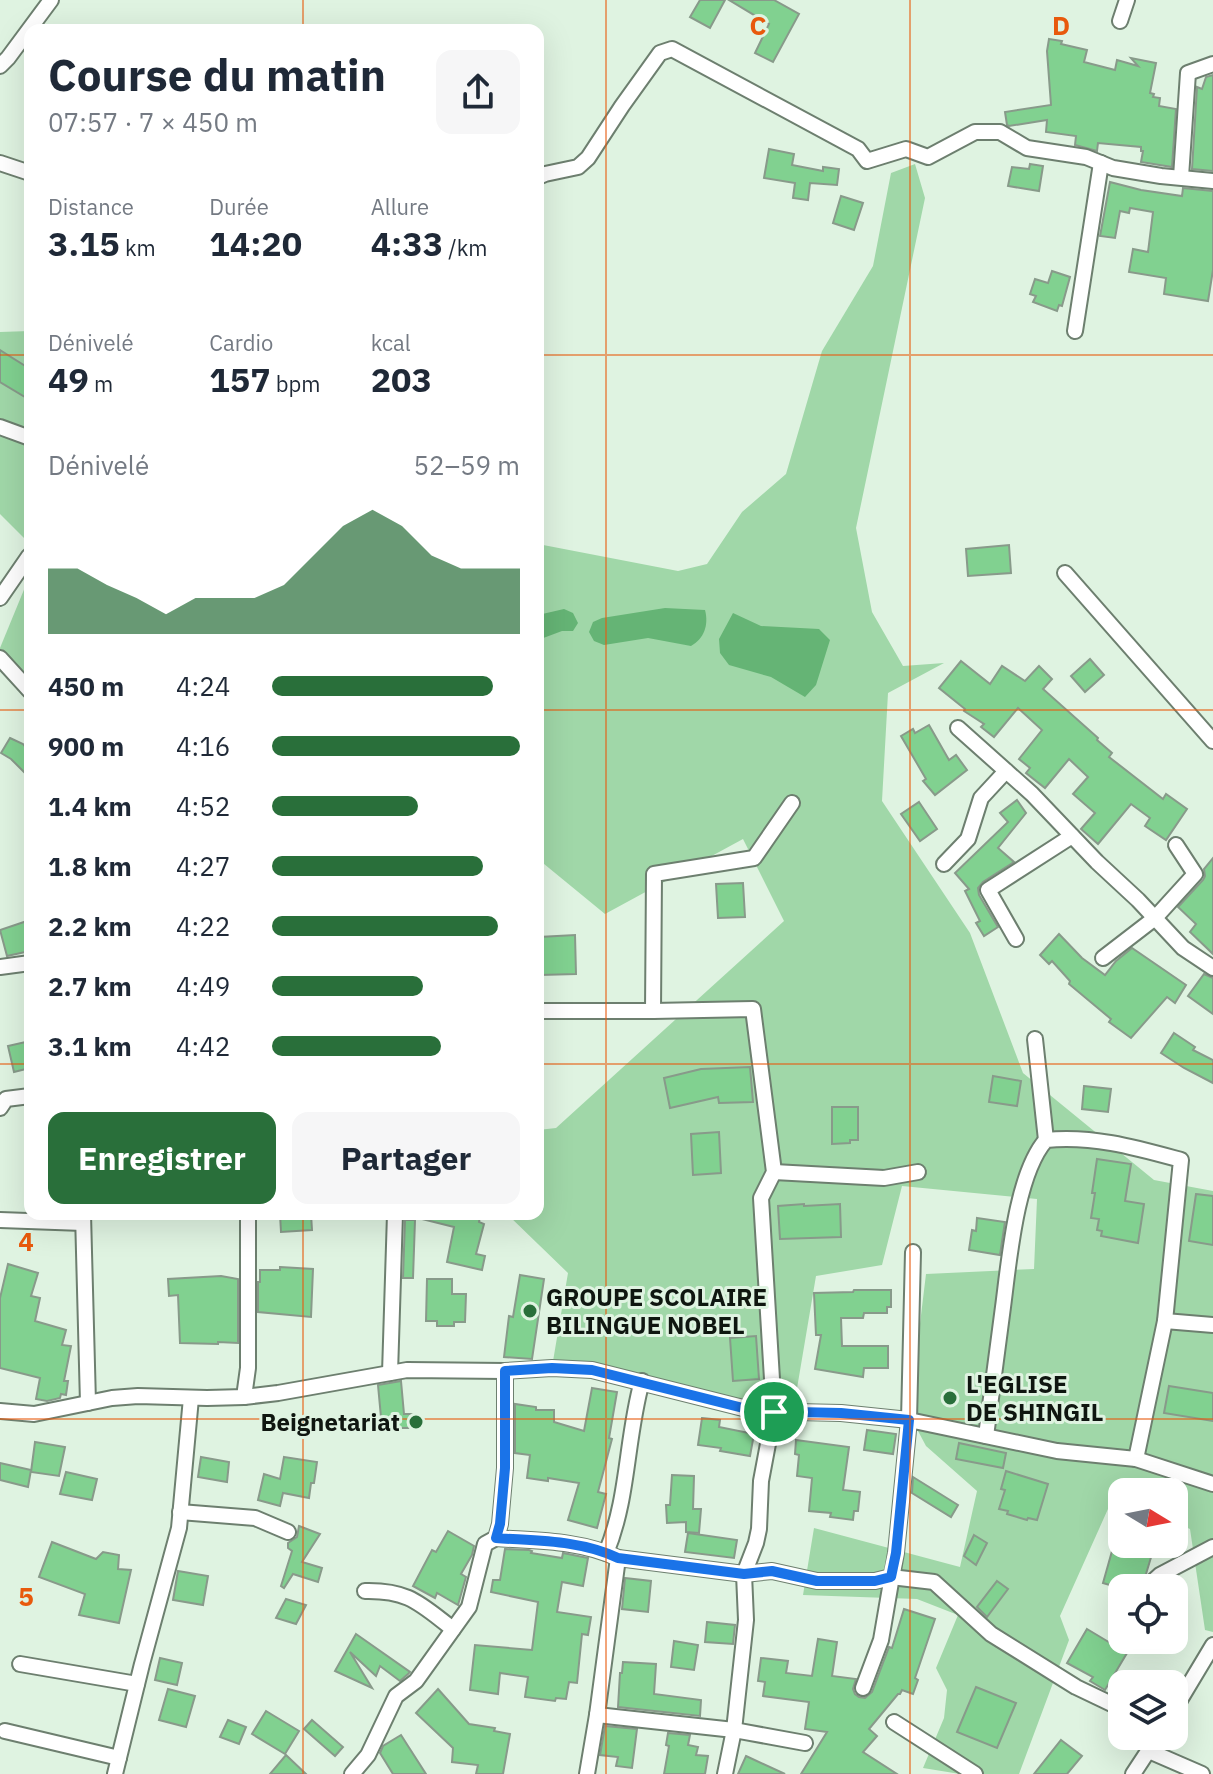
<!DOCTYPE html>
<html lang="fr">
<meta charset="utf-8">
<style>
:root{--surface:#fff;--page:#f6f6f7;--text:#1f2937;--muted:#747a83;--accent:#296f3a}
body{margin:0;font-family:"IBM Plex Sans",sans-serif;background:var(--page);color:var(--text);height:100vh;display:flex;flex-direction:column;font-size:30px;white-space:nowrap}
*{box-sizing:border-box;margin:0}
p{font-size:26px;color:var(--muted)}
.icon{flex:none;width:44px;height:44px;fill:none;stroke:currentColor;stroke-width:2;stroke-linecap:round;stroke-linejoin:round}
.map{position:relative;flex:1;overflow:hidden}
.panel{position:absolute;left:24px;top:24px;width:520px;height:1196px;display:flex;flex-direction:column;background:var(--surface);border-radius:16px;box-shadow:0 8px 32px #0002}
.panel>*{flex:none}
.needle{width:52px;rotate:100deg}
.buttons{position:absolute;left:1108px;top:1478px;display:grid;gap:16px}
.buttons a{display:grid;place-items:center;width:80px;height:80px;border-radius:16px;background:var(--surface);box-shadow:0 8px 32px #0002;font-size:40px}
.pin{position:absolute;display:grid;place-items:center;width:68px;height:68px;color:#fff;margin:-34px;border:4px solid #fff;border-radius:50%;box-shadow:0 2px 8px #0007}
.round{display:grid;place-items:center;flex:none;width:84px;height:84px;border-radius:16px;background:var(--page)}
.head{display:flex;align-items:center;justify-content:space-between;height:136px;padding:0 24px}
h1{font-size:44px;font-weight:800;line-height:60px}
.stats{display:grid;grid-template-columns:repeat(3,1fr);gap:12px;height:136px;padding:8px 24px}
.stats div{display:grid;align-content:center}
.stats b{font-size:34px;font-weight:800}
.stats small{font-size:22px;font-weight:400}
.stats p{font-size:22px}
.chart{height:224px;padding:16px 24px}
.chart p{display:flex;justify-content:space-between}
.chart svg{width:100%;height:144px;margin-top:8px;fill:var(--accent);opacity:.7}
.primary-button{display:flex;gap:16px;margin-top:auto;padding:16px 24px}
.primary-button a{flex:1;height:92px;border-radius:16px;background:var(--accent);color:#fff;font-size:32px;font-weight:800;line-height:92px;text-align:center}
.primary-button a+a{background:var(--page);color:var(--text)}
ul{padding:0 24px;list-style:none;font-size:26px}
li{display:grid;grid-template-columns:128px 96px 1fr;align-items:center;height:60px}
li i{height:20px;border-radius:10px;background:var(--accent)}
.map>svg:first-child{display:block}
.green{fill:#a0d7a8}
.water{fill:#65b475}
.building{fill:#81d190;stroke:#889a8a;stroke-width:2}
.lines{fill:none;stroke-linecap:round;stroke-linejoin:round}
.minor-casing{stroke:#6d7f6f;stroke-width:18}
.minor{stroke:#fff;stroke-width:14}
.route-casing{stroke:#fff;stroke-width:16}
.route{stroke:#1a73e8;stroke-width:10}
.grid{fill:none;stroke:#e8590c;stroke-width:2;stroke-opacity:0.55}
.poi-dot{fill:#296f3a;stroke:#dff3e1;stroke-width:3}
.labels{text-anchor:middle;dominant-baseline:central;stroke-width:6;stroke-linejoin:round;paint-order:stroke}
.poi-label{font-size:24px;font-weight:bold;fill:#0f1610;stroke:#dff3e1;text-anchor:start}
.grid-label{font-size:26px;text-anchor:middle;font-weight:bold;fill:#e8590c;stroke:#dff3e1;stroke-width:6;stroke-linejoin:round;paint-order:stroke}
</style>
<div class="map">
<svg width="1213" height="1774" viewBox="0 0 1213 1774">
<rect width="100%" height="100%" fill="#dff3e1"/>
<g class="green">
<path d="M915,164l10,34 -69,330 16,84 31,54 41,-3 -56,30 -6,108 88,132 53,140 131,107 59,11v441l-8,-2 -15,-101 -16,-7v-30h-52v11l-10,-3 -52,116 9,24 -50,134h-59l-37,-6 21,-50 3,-28 -11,-22 22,-53 -41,-16 -114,-4 11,-67 146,39 17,-76 -51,-45 -17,-32 17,-140 108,-5 3,-70 -135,-13 -20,79 -66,11 -23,136 -241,-45 16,-94 -61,-59h31v-84l18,-2 228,-207 -41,-82 -138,75 -67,-55v-315l140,27 29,-7 35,-52 44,-38 36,-123 51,-85 18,-93z"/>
<path d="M30,331v213l-30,-30v-182z"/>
<path d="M30,575v110l-30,-18v-19z"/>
</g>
<g class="water">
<path d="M665,608l40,2c4,15 -1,29 -14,36l-43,-8 -44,7 -10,-4 -5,-9 4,-10 9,-4z"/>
<path d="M564,609l9,4 5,10 -5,8h-11l-24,9v-25z"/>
<path d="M733,613l28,13 58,3 11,11 -14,45 -11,12 -34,-20 -42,-12 -9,-12 -1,-14z"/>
</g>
<g class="building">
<path d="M700,0h25l-15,28 -20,-11z"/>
<path d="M729,0h45l25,14 -26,48 -18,-9 14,-29z"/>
<path d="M1049,39l13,2 -1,3 26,6 -3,12 31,8 2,-10 21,6 -7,-8 25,5 -6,30 4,1 -1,3 7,1 -1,8 17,3 -4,58 -31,-5 2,-11h-2v-4l-43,-4 -1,8 -22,-6 1,-9 -30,-4 1,-12 -38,6 -2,-1 -2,-13 46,-7 -4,-54z"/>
<path d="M1213,75v96l-21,-2 5,-82 5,2 4,-12z"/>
<path d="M769,149l25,5 -2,11 31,6v-4l16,2 -2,16 -27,-2 -2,17 -15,-2 2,-15 -31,-5z"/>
<path d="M1030,164l13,2 -4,25 -31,-5 4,-19 17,2z"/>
<path d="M1110,182l31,8 41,6 1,-8 30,3v79l-5,31 -44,-7 2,-16 -37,-6 4,-23 15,3 5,-40 -23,-4 -1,5 -9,-2 -5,27 -15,-2z"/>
<path d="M841,196l22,7 -9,27 -21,-7z"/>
<path d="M1052,271l18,6 -8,29 -3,-1 -2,6 -24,-9 3,-6 -6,-2 5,-15 13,4z"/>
<path d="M0,350l30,19v31l-30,-18z"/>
<path d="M1009,545l2,28 -43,3 -2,-27z"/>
<path d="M1090,659l14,16 -19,17 -14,-16z"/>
<path d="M961,661l29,23 12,-18 23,15 14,-15 13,13 -9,10 55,49 -1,2 15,13 -3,4 54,42 3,-5 21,15 -21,31 -21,-14 5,-8 -19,-14 -33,40 -17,-15 14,-16 -22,-19 15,-17 -19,-18 -24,29 -19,-15 4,-5 -11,-9 23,-29 -24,-22 -24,29 -13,-10 3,-3 -20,-13 1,-2 -26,-21z"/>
<path d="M929,725l20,35 7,-5 11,15 -32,25 -12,-14 3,-2 -25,-43 12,-7 2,4z"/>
<path d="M10,738l13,6 7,8v26l-19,-19 -10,-6z"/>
<path d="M1017,800l9,13 -28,35 16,14 -31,20 -5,6 1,7 19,32 -14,9 -8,-13 4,-2 -15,-30 4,-2 -14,-16 53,-51 -8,-9z"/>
<path d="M919,802l18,27 -17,12 -19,-27z"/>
<path d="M1213,858v96l-23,-22 6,-8 -18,-17 25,-27 2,-4 -1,-7z"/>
<path d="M743,883l2,34 -27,1 -2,-34z"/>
<path d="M30,920v31l-23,5 -7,-26z"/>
<path d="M1059,934l23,24 23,17 11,-14 16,-13 54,37 -11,18 -8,-6 -36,41 -22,-16 2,-3 -42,-35 1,-3 -18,-20 -3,3 -9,-9z"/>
<path d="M575,935l1,39 -36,1 -1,-38z"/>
<path d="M1204,974l9,4v36l-25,-18z"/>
<path d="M1174,1033l21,14 -2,3 20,10v23l-29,-15 -23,-15z"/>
<path d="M30,1041v27l-16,4 -6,-26z"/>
<path d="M750,1067l3,35 -34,1 -1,-6 -48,11 -6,-30 37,-9z"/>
<path d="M993,1076l28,5 -4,25 -28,-4z"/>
<path d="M1084,1086l27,3 -3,23 -26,-3z"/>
<path d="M832,1107h26v33h-8v3l-18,1z"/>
<path d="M719,1132l2,41 -28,2 -2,-41z"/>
<path d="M1097,1159l34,5 -6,37 19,3 -6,39 -37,-7 1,-5 -5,-1 2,-11 -8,-1 4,-25h-3z"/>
<path d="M1196,1194l17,2v49l-24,-4z"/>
<path d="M804,1204v2l36,-2 1,33 -61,2 -2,-33z"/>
<path d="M280,1214h31l1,16 -31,2z"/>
<path d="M423,1214h46l11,3 -1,5 5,2 -8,30 9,2 -3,14 -35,-8 7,-35 -32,-8z"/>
<path d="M977,1218l28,4 -5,33 -31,-5 3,-20 4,1z"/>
<path d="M405,1220h10l-2,58h-10z"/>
<path d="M8,1264l30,9 -7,23 9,2 -5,23 31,9 -4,15 9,1 -7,35h4l-2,14 -5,-1 -1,4 -13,3 -11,-2 4,-21 -40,-10v-70z"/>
<path d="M280,1267l33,2 -2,48 -53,-5v-30h2v-12h20z"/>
<path d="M520,1275l24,4 -12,80 -28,-2 5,-41 4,1z"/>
<path d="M221,1276l17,3v64l-20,-1v2l-38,-1 -2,-48 -9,1 -1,-17z"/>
<path d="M427,1279h25v15h14l-1,28h-11v4h-17v-5h-11z"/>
<path d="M854,1290h37v17h-4v6h-23l-1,5h-22l1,28h46v22h-24l-1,9 -48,-8 6,-34h-5l-2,-42 39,-1z"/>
<path d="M756,1336l3,43 -26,2 -3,-43z"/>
<path d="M401,1381l3,33h13v14h-35l-4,-43z"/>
<path d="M1169,1386l44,7v28l-49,-8z"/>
<path d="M592,1388l25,4 -8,46 3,1 -14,53 8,2 -9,34 -29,-8 11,-37 -31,-5v3l-21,-3 3,-23 -15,-2v-49l21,3v3h18v12l30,9z"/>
<path d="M702,1418l18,2 -1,7 35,7 -4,22 -30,-5 1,-3 -23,-3z"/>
<path d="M867,1430l29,4 -3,20 -29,-4z"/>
<path d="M796,1440l53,7 -6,43 17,2 -2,19h-4l-1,9 -23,-3 1,-4 -22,-2 3,-33 -15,-2 2,-21 -4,-1z"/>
<path d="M35,1442l30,5 -6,29 -28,-4z"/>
<path d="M959,1443l47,10 -3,15 -47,-9z"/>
<path d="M201,1457l28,5 -2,20 -29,-5z"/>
<path d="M284,1457l33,5 -3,21h-3l-2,15 -26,-5 -3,13 -22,-6 6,-26 16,5z"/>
<path d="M0,1463l31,7 -3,17 -28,-7z"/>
<path d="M1006,1471l42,13 -11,36 -9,-2 -1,2 -20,-6 1,-3 -9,-2 6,-19 -4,-1z"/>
<path d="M66,1472l31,7 -5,21 -32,-6z"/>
<path d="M672,1475l22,1 -1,33h8l-2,24 -13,-1v-10l-19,1 -1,-18h4z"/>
<path d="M913,1477l45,28 -7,12 -39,-24z"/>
<path d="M299,1526l21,8 -18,28 20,6 -4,14 -25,-8 -9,14 -3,-2 11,-35 -4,-3v-5l9,-6z"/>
<path d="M448,1531l26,15 -2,9 -11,19 5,3 -8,28 -21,-12 -2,5 -22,-12 19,-36 4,2z"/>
<path d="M688,1533l49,7 -3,18 -49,-6z"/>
<path d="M974,1535l13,8 -11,22 -12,-9z"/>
<path d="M52,1542l44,17 7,-7 16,3 -1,14 13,1 -12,53 -40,-8 6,-21 -46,-17z"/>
<path d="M1114,1544h41l-9,30 -6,7v7h-20l-17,-5z"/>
<path d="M505,1549l24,1 3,1 -1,2 31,5 1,-5 25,5 -5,28 -21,-4 -5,30 34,5 -3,18 -6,-1 -5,49 -8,-1 -3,17 -10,-1 -1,3 -30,-4 3,-20 -28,-4 -2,21 -28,-4 5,-45 57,5 6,-48 -47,-10 2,-12h7z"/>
<path d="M178,1571l30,5 -5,29 -30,-5z"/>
<path d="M625,1578l26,3 -3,31 -26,-3z"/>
<path d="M997,1581l11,8 -21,28 -10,-10z"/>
<path d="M286,1599l20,6 -10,19 -20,-6z"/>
<path d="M904,1609l31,10 -20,59 3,2 -5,14 -11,-4 -2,4h-2l-29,35 8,7 -14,16 34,22h-96l26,-42 -22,-3 4,-27 -46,-6 2,-14 -7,-1 3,-23 27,3 -2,12 26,3 6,-37 19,3 -5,34 24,3 -3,10 2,5 4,3 6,1 7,-6 17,-45 3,1z"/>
<path d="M707,1622l28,3 -2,19 -28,-2z"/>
<path d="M1087,1629l40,24 -22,37 -15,-9 3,-4 -26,-14z"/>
<path d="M356,1634l54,38 -2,2 -8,7 -20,-15 -4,10 -26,-24 22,36 -37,-17z"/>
<path d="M674,1641l24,4 -4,25 -23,-3z"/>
<path d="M160,1658l22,5 -5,22 -22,-5z"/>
<path d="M623,1662l33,2 -2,30 47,6 -1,16 -82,-9 2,-34h2z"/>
<path d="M976,1687l40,16 -19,45 -40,-16z"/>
<path d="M168,1689l27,7 -9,31 -27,-7z"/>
<path d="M438,1689l31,35 26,4 -1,3 16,3 -7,40h-27l2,-9 -26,-3 1,-14 -37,-35z"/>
<path d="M266,1711l33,20 -14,23 -33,-20z"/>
<path d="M228,1720l18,7 -7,17 -19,-7z"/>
<path d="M312,1720l31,27 -8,9 -31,-27z"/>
<path d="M605,1726l32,3 -5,39 -16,-2 2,-9 -18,-2z"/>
<path d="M668,1733l22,2 -2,10 10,2 -2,8 12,1 -3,18h-41l5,-28 -3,-1z"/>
<path d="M401,1735l7,11 18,28h-33l-13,-21 3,-7z"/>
<path d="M1061,1740l21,16 -15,18h-33z"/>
<path d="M286,1755l20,19h-36z"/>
<path d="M746,1756l39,18h-47z"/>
</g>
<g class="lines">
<defs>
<g id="minor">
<path d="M1120,21l7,-21"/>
<path d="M0,66l8,-8 43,-58"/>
<path d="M0,163l30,10"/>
<path d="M538,177l7,-3 33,-7 10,-9 34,-52 38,-53 12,-4 186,100 9,12 39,-12 22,8 47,-25h25l27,16 59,9 27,11 48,8 52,5"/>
<path d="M1181,177l7,-104 25,-9"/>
<path d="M1075,331l26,-168"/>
<path d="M0,427l30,11"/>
<path d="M1065,573l148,168"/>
<path d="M0,598l29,-42"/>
<path d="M0,658l30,33"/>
<path d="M958,728l74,66 65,68 41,38 45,48 30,20"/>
<path d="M944,864l24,-25 13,-41 25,-27"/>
<path d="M1016,939l-28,-49 84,-54"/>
<path d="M1103,958l52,-40 40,-44 -19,-29"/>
<path d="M0,967l30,-4"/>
<path d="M538,1011h115l1,-137 100,-16 38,-55"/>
<path d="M653,1011l100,-2 21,163 -13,26 13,214 -13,69 -2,48 -3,14 -12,31 2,46 -12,110 -9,44"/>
<path d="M1035,1039l11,101"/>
<path d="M0,1108l6,-9 24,-3"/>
<path d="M774,1172l110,6 34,-6"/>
<path d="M83,1214l5,189"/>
<path d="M0,1220l83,3"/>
<path d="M1165,1321l48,4"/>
<path d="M390,1373l5,-159"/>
<path d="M244,1397l4,-29v-154"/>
<path d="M0,1411l34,3 78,-16 26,-2 69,2 37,-1 34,-4 129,-23 98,1 47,-3 40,2 163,41 86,2 68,7 148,31 79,8 77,25"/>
<path d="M986,1436c6,-43 11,-86 17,-129 6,-45 13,-133 43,-167 46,-5 91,8 135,20l-16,161 -29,138"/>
<path d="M180,1512l75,6 33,14"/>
<path d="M496,1538c41,3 84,2 122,20l126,16 28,-3 45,10h58l16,-4 43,5 57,52 85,53 46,22"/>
<path d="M606,1553c23,-55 20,-115 36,-172"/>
<path d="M1149,1585l11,-10 53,-28"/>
<path d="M365,1591c44,-1 55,13 88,38"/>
<path d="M20,1664l117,20"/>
<path d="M863,1688l18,-48 15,-87 13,-133 4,-168"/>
<path d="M1174,1710l39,-65"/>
<path d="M597,1715l137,15 71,13"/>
<path d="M894,1722l81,52"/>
<path d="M5,1731l114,27"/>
<path d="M1144,1736l5,15 53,23"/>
<path d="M115,1774l27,-110 37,-136 12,-130"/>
<path d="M352,1774l16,-19 28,-59 20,-15 53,-74 16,-63 11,-6 4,-14 5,-56v-97"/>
<path d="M587,1774l10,-59 21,-157"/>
<path d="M1133,1774l25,-38"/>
</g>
</defs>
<use href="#minor" class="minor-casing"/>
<use href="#minor" class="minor"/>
</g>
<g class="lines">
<defs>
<path id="route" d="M552,1368l40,2 163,41 86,2 68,7 -13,133 -5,24 -16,4h-58l-45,-10 -28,3 -126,-16c-37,-18 -81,-17 -122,-20l4,-14 5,-56v-97z"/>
</defs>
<use href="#route" class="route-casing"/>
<use href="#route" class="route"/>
</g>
<path class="grid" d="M303,0v30M606,0v1774M910,0v1774M0,355h30M538,355h675M0,710h30M538,710h675M0,1064h30M538,1064h675M303,1214v560M0,1419h1213"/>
<g class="poi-dot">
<circle cx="530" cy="1311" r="8"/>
<circle cx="950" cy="1398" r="8"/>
<circle cx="416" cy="1422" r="8"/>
</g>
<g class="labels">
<g class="poi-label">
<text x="546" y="1297">GROUPE SCOLAIRE<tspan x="546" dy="28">BILINGUE NOBEL</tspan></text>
<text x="966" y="1384">L'EGLISE<tspan x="966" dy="28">DE SHINGIL</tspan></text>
<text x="400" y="1422" text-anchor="end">Beignetariat</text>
</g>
</g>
<g class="grid-label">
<text x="758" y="35">C</text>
<text x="1061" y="35">D</text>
<text x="26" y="1251">4</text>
<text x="26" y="1606">5</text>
</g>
</svg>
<div class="buttons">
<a><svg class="needle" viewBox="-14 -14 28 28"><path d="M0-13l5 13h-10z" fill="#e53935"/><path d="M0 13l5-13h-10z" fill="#747a83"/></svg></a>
<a><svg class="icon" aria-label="locate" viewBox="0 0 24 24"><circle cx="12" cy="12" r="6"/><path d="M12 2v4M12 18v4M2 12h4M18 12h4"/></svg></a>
<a><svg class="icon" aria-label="layers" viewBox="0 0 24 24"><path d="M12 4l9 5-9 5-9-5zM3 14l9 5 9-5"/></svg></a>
</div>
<div class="pin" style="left:774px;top:1412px;background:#1e9e55"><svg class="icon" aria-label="arrive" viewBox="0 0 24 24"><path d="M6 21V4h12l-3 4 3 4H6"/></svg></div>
<section class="panel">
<div class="head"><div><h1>Course du matin</h1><p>07:57 · 7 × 450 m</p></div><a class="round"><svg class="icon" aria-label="share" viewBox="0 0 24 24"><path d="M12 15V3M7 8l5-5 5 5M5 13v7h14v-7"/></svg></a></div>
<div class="stats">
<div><p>Distance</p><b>3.15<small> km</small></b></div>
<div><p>Durée</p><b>14:20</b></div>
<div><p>Allure</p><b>4:33<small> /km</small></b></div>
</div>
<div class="stats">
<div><p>Dénivelé</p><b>49<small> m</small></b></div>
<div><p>Cardio</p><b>157<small> bpm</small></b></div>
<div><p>kcal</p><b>203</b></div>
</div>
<div class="chart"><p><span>Dénivelé</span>52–59 m</p>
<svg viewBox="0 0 160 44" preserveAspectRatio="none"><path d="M0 44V24L10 24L20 29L30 33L40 38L50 33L60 33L70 33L80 29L90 20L100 11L110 6L120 11L130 20L140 24L150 24L160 24V44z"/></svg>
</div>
<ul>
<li><b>450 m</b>4:24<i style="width:89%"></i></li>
<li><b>900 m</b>4:16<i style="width:100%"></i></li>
<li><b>1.4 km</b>4:52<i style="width:59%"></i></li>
<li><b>1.8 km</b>4:27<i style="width:85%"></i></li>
<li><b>2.2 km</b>4:22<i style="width:91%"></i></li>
<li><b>2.7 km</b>4:49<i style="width:61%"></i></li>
<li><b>3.1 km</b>4:42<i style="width:68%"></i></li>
</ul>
<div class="primary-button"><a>Enregistrer</a><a>Partager</a></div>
</section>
</div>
